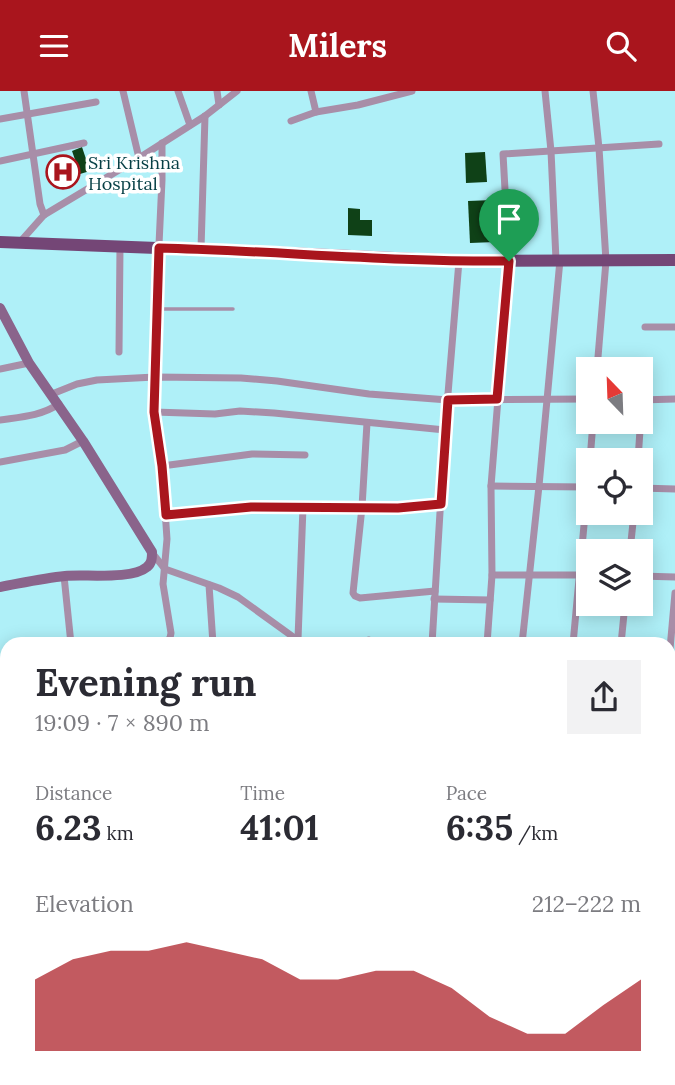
<!DOCTYPE html>
<meta charset="utf-8">
<style>
:root{--surface:#fff;--page:#f2f2f3;--text:#2b2b33;--muted:#7c7c81;--accent:#a9151d}
body{margin:0;font-family:Lora,serif;background:var(--page);color:var(--text);height:100vh;display:flex;flex-direction:column;font-size:26px;white-space:nowrap}
*{box-sizing:border-box;margin:0}
p{font-size:23px;color:var(--muted)}
.icon{flex:none;width:38px;height:38px;fill:none;stroke:currentColor;stroke-width:2;stroke-linecap:round;stroke-linejoin:round}
.map{position:relative;flex:1;overflow:hidden}
.panel{position:absolute;left:0px;top:546px;width:676px;height:448px;display:flex;flex-direction:column;background:var(--surface);border-radius:21px 21px 0 0;box-shadow:0 4px 18px #0003}
.panel>*{flex:none}
.needle{width:46px;rotate:337deg}
.controls{position:absolute;left:576px;top:266px;display:grid;gap:14px}
.controls a{display:grid;place-items:center;width:77px;height:77px;border-radius:0px;background:var(--surface);box-shadow:0 4px 18px #0003;font-size:35px}
.pin{position:absolute;display:grid;place-items:center;width:60px;height:60px;color:#fff;margin:-72px -30px;border-radius:50% 50% 50% 0;rotate:-45deg;box-shadow:0 0 7px #0007}
.pin .icon{rotate:45deg}
.round{display:grid;place-items:center;flex:none;width:74px;height:74px;border-radius:0px;background:var(--page)}
.head{display:flex;align-items:center;justify-content:space-between;height:119px;padding:0 35px}
h1{font-size:38px;font-weight:700;line-height:52px}
.stats{display:grid;grid-template-columns:repeat(3,1fr);gap:10px;height:119px;padding:7px 35px}
.stats div{display:grid;align-content:center}
.stats b{font-size:35px;font-weight:700}
.stats small{font-size:19px;font-weight:400}
.stats p{font-size:19px}
.chart{height:196px;padding:14px 35px}
.chart p{display:flex;justify-content:space-between}
.chart svg{width:100%;height:126px;margin-top:7px;fill:var(--accent);opacity:.7}
header{display:flex;justify-content:space-between;align-items:center;height:91px;padding:0 35px;background:var(--accent);color:#fff;font-size:32px;font-weight:700}
.map>svg:first-child{display:block}
.building{fill:#0f4117}
.lines{fill:none;stroke-linecap:round;stroke-linejoin:round}
.lane{stroke:#a88ea8;stroke-width:3.5}
.street{stroke:#a88ea8;stroke-width:7}
.secondary{stroke:#8a648b;stroke-width:10}
.primary{stroke:#744676;stroke-width:12}
.route-casing{stroke:#fff;stroke-width:14}
.route{stroke:#a9151d;stroke-width:9}
.labels{text-anchor:middle;dominant-baseline:central;stroke-width:7;stroke-linejoin:round;paint-order:stroke}
.poi-label{font-size:18px;fill:#063f45;stroke:#fff;text-anchor:start}
</style>
<header><svg class="icon" aria-label="menu" viewBox="0 0 24 24"><path d="M4 6h16M4 12h16M4 18h16"/></svg>Milers<svg class="icon" aria-label="search" viewBox="0 0 24 24"><circle cx="10" cy="10" r="6"/><path d="M15 15l6 6"/></svg></header>
<div class="map">
<svg width="675" height="994" viewBox="0 0 675 994">
<rect width="100%" height="100%" fill="#aff0f8"/>
<g class="building">
<path d="M82,56l8,24 -10,3 -8,-23z"/>
<path d="M485,61l2,30 -21,1 -1,-30z"/>
<path d="M69,67l6,19 -15,4 -6,-18z"/>
<path d="M493,109l2,42 -25,1 -2,-42z"/>
<path d="M348,117l12,1v11h12v16l-24,-1z"/>
</g>
<g class="lines">
<path class="lane" d="M157,218h76"/>
<g class="street">
<path d="M24,0l16,113 4,11"/>
<path d="M123,0l16,67"/>
<path d="M178,0l12,34"/>
<path d="M217,0l2,14"/>
<path d="M311,0l5,21"/>
<path d="M545,0l6,60 5,109"/>
<path d="M593,0l6,57 7,113 -9,108"/>
<path d="M0,28l96,-17"/>
<path d="M291,30l25,-9 42,-7 54,-14"/>
<path d="M0,70l84,-18"/>
<path d="M20,151l24,-27 95,-57 66,-42 32,-25"/>
<path d="M201,158l4,-133"/>
<path d="M645,236h30"/>
<path d="M119,261l1,-105"/>
<path d="M0,278l29,-6"/>
<path d="M52,303l25,-10 20,-4 58,-3 86,1 36,3 92,13 79,6 140,-1"/>
<path d="M640,309l35,-1"/>
<path d="M154,321l61,2 25,-3 34,2 171,17"/>
<path d="M0,329c20,-3 41,-4 59,-16"/>
<path d="M367,332l-5,84 -9,86 2,3 5,2 75,-7"/>
<path d="M590,369l3,-38"/>
<path d="M638,369l4,-60"/>
<path d="M0,371l65,-12 18,-9"/>
<path d="M162,375l90,-12 53,1"/>
<path d="M491,395l97,1"/>
<path d="M640,397l35,1"/>
<path d="M166,424l85,-8 147,1 43,-4"/>
<path d="M630,460l4,-38"/>
<path d="M153,463l12,15 54,19 19,9 65,47"/>
<path d="M492,484h96"/>
<path d="M64,485l7,68"/>
<path d="M640,485l35,1"/>
<path d="M209,494l4,59"/>
<path d="M434,508l56,1"/>
<path d="M298,548l5,-132"/>
<path d="M369,549l1,4"/>
<path d="M134,553l33,-3 3,-3 1,-5 -8,-49 4,-45 -5,-73 -8,-54 4,-146 4,-86v-37"/>
<path d="M432,553l13,-214 14,-169"/>
<path d="M487,553l5,-69 -1,-89 18,-225 -6,-107 156,-10"/>
<path d="M522,553l17,-158 21,-226"/>
<path d="M573,553l15,-162"/>
<path d="M621,553l4,-40"/>
<path d="M0,570l7,-1"/>
<path d="M668,580l7,-78"/>
<path d="M668,632h7"/>
<path d="M0,646l7,-1"/>
<path d="M0,747l7,-2"/>
<path d="M0,820l7,-2"/>
<path d="M668,829h7"/>
<path d="M0,863l7,-1"/>
<path d="M0,908l7,46"/>
<path d="M12,987l1,7"/>
<path d="M99,987l1,7"/>
<path d="M200,987l1,7"/>
<path d="M252,987l1,7"/>
<path d="M483,987l7,7"/>
<path d="M109,994l46,-7"/>
</g>
<g class="secondary">
<path d="M0,217l29,55 54,78 69,111c0,6 0,11 -5,15 -15,13 -62,7 -82,9 -21,2 -43,7 -65,11"/>
<path d="M0,701l7,14"/>
<path d="M312,987l2,7"/>
</g>
<g class="primary">
<path d="M0,151l287,11 172,8 216,-1"/>
<path d="M670,994l5,-3"/>
</g>
</g>
<g class="lines">
<defs>
<path id="route" d="M159,157c117,3 233,14 350,13l-12,138 -49,1 -7,104 -43,4 -147,-1 -85,8 -4,-49 -8,-54z"/>
</defs>
<use href="#route" class="route-casing"/>
<use href="#route" class="route"/>
</g>
<defs>
<symbol id="hospital-ring" viewBox="-11 -11 22 22"><circle r="9.5" fill="#fff" stroke="#a9151d" stroke-width="1.5"/><path d="M-5-5h3v3.5h4V-5h3V5h-3V1.5h-4V5h-3Z" fill="#a9151d"/></symbol>
</defs>
<g fill-rule="evenodd">
<use href="#hospital-ring" x="44" y="62" width="38" height="38"/>
</g>
<g class="labels">
<g class="poi-label">
<text x="88" y="71">Sri Krishna<tspan x="88" dy="21">Hospital</tspan></text>
</g>
</g>
</svg>
<div class="controls">
<a><svg class="needle" viewBox="-14 -14 28 28"><path d="M0-13l5 13h-10z" fill="#e53935"/><path d="M0 13l5-13h-10z" fill="#7c7c81"/></svg></a>
<a><svg class="icon" aria-label="locate" viewBox="0 0 24 24"><circle cx="12" cy="12" r="6"/><path d="M12 2v4M12 18v4M2 12h4M18 12h4"/></svg></a>
<a><svg class="icon" aria-label="layers" viewBox="0 0 24 24"><path d="M12 4l9 5-9 5-9-5zM3 14l9 5 9-5"/></svg></a>
</div>
<div class="pin" style="left:509px;top:170px;background:#1e9e55"><svg class="icon" aria-label="arrive" viewBox="0 0 24 24"><path d="M6 21V4h12l-3 4 3 4H6"/></svg></div>
<section class="panel">
<div class="head"><div><h1>Evening run</h1><p>19:09 · 7 × 890 m</p></div><a class="round"><svg class="icon" aria-label="share" viewBox="0 0 24 24"><path d="M12 15V3M7 8l5-5 5 5M5 13v7h14v-7"/></svg></a></div>
<div class="stats">
<div><p>Distance</p><b>6.23<small> km</small></b></div>
<div><p>Time</p><b>41:01</b></div>
<div><p>Pace</p><b>6:35<small> /km</small></b></div>
</div>
<div class="chart"><p><span>Elevation</span>212–222 m</p>
<svg viewBox="0 0 160 44" preserveAspectRatio="none"><path d="M0 44V19L10 12L20 9L30 9L40 6L50 9L60 12L70 19L80 19L90 16L100 16L110 22L120 32L130 38L140 38L150 28L160 19V44z"/></svg>
</div>
</section>
</div>
